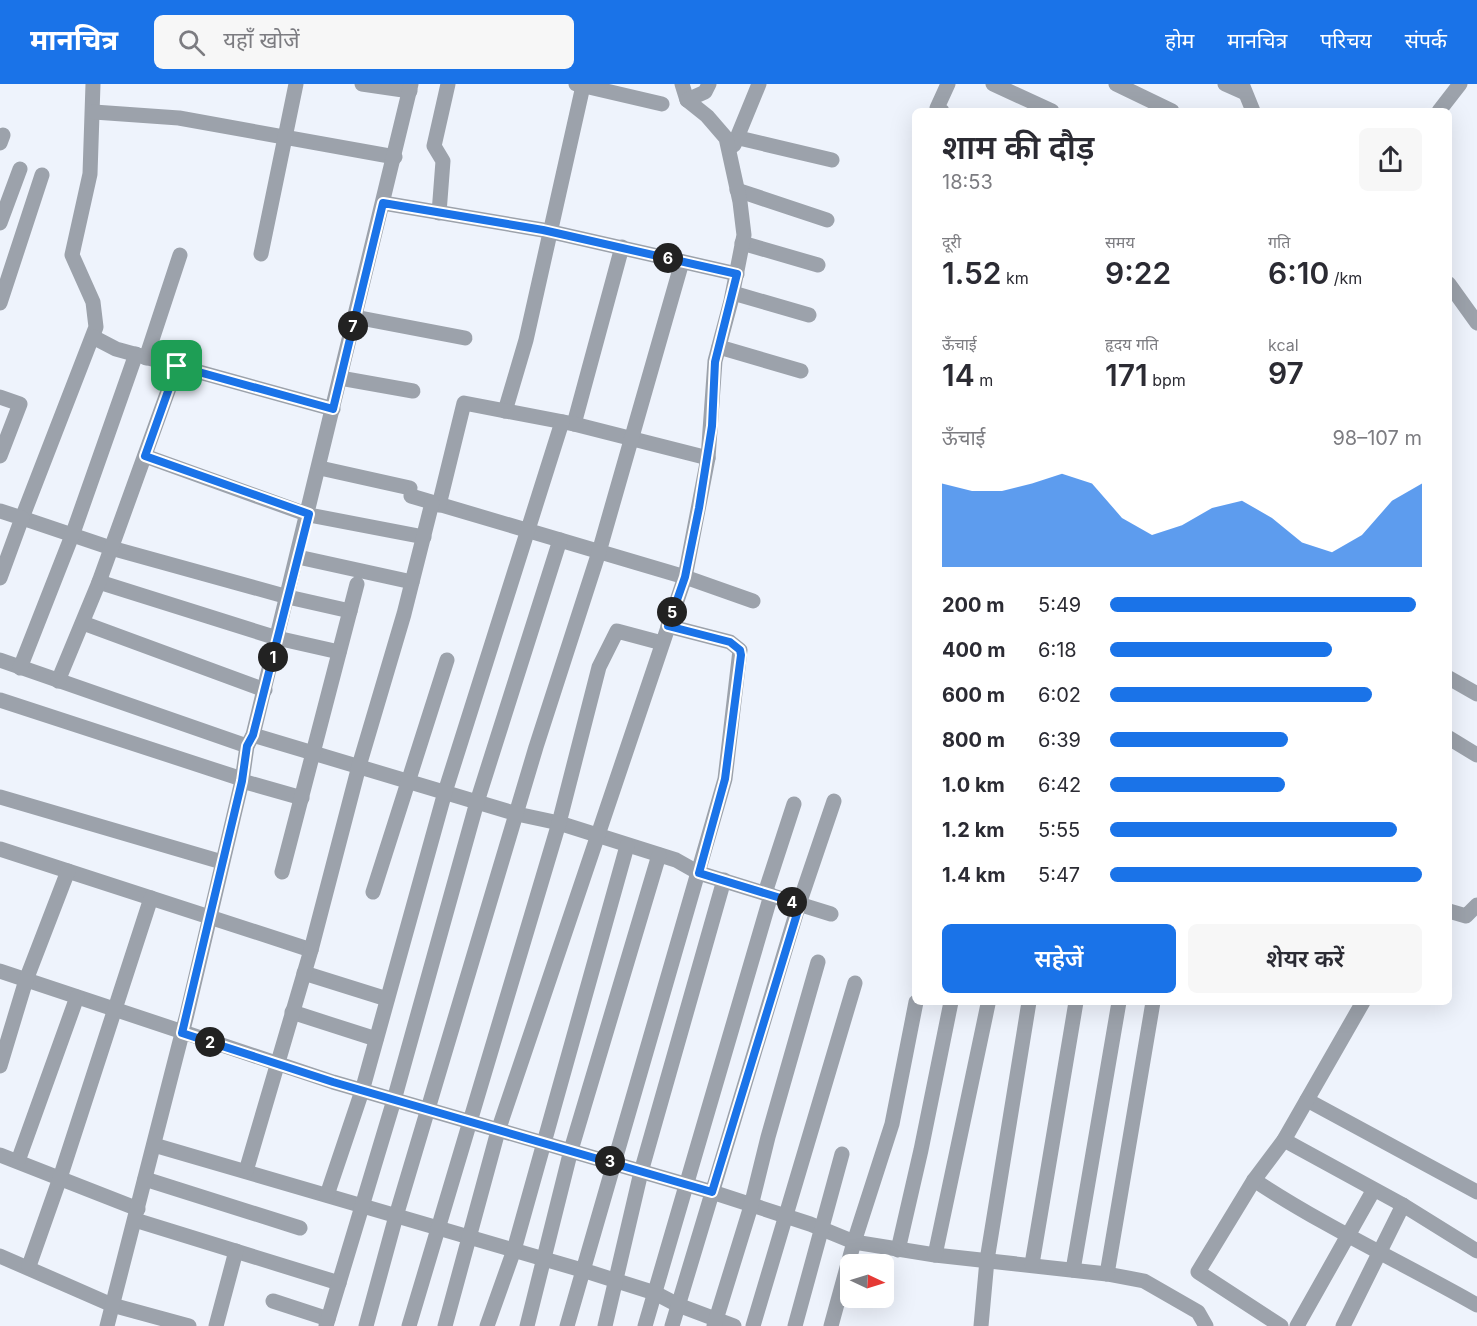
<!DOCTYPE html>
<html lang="hi">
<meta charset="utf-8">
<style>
:root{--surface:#fff;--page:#f7f7f7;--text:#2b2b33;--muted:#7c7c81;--accent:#1a73e8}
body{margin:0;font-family:Inter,"Noto Sans Devanagari",sans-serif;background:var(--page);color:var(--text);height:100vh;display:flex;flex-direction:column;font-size:22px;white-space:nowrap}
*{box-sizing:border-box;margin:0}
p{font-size:20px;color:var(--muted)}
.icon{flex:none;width:33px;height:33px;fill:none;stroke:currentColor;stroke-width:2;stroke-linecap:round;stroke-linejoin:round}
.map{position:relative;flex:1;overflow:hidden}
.details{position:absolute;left:912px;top:24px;width:540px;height:897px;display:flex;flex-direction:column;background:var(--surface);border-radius:9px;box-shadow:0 6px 24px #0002}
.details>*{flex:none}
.needle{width:39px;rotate:94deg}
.controls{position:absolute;left:840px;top:1170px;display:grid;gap:12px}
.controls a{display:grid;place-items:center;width:54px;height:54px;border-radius:9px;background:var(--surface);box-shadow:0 6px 24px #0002;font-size:30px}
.pin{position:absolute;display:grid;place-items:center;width:51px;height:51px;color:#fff;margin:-26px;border-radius:12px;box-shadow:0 3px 9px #0006}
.km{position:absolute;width:30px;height:30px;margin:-15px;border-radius:50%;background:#222;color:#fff;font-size:16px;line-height:30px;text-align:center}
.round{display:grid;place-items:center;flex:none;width:63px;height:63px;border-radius:9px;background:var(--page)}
.headline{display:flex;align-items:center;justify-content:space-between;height:102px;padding:0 30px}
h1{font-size:33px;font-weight:600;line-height:45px}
.metrics{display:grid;grid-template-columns:repeat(3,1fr);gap:9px;height:102px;padding:6px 30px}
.metrics div{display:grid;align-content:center}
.metrics b{font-size:30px;font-weight:600}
.metrics small{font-size:16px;font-weight:400}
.metrics p{font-size:16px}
.chart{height:168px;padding:12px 30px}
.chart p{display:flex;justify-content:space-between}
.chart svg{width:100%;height:108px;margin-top:6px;fill:var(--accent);opacity:.7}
.cta{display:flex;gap:12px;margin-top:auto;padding:12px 30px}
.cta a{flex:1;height:69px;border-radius:9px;background:var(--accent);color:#fff;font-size:24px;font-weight:600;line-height:69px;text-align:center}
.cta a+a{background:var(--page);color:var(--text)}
ul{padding:0 30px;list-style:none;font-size:20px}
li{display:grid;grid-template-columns:96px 72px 1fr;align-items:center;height:45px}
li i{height:15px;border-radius:8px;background:var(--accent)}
header{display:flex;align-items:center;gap:36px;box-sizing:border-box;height:84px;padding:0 30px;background:var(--accent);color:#fff}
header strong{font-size:28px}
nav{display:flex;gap:33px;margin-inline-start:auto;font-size:21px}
.search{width:420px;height:54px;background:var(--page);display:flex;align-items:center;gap:15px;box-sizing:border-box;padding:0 21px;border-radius:9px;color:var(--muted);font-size:22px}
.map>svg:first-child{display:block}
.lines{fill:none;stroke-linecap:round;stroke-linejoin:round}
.street{stroke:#9ca2ab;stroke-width:15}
.route-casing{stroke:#fff;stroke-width:12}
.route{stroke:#1a73e8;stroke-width:8}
</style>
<header>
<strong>मानचित्र</strong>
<div class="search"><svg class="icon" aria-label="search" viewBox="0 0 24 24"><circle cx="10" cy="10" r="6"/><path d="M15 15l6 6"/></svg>यहाँ खोजें</div>
<nav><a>होम</a><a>मानचित्र</a><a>परिचय</a><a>संपर्क</a></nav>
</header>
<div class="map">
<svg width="1477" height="1242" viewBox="0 0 1477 1242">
<rect width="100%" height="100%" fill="#eef3fc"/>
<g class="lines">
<g class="street">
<path d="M93,0l-3,90 -18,81 21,47 3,25 -74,191 89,30 177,49 62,14"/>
<path d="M362,0l48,7"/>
<path d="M576,0l86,20"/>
<path d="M682,0l5,16"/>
<path d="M993,0l59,27"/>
<path d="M1116,0l56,27"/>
<path d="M1225,0l18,8"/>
<path d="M1242,0l11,27"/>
<path d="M942,27l-5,-3 11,-24"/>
<path d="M1439,27l21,-27"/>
<path d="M94,28l85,6 216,39"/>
<path d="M739,54l93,22"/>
<path d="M0,59l3,-8"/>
<path d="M734,61l25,-61"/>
<path d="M737,106l90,30"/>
<path d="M383,119l160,27 194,44"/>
<path d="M439,129l4,-52 -9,-15 14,-62"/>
<path d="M0,139l20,-54"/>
<path d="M742,159l76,22"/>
<path d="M261,170l35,-170"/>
<path d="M1449,200l28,39"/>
<path d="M733,209l76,22"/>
<path d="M0,219l42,-128"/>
<path d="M355,233l110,21"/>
<path d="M93,253l23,12 217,60"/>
<path d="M719,263l82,24"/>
<path d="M146,274l34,-103"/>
<path d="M340,294l73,13"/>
<path d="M0,313l20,7 -20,52"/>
<path d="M505,327l21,-71 57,-254"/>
<path d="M574,340l48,-177"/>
<path d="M145,372l164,59 115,22"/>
<path d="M320,384l90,20"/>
<path d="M411,412l274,81 23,-119 7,-97 16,-60 13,-66 -4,-33 -14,-64 -19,-22 -20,-16 18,-8 4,-8"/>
<path d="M439,421l25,-102 110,21 134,34"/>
<path d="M0,427l22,7 -22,60"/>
<path d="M298,473l114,25"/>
<path d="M99,498l178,56 62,14"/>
<path d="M83,539l182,67"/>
<path d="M0,576l247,86"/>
<path d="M20,584l53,-135 63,-179"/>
<path d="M1449,594l28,16"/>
<path d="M58,597l41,-99 78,-216"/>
<path d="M0,616l242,79"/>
<path d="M253,651l264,79 42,9 117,37 23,13 132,41"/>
<path d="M1449,654l28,17"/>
<path d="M242,697l60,17"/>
<path d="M0,713l222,65"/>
<path d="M0,765l311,101"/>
<path d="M282,788l75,-288"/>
<path d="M373,808l74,-232"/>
<path d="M765,809l29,-89"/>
<path d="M1449,827l17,5 11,-11"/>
<path d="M0,887l333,111 379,110 98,32 44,18 81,13 172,19 37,7 54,31 8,14"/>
<path d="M304,889l83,26"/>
<path d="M292,928l84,27"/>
<path d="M0,982l26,-86 42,-109"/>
<path d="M1307,1016l170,92"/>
<path d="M1284,1056l119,65 74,46"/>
<path d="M154,1061l438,128 63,20 23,12 56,21"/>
<path d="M0,1071l138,54"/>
<path d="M18,1077l59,-164"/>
<path d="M246,1087l65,-221 48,-184 45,-152 28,-111"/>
<path d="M145,1095l155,49"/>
<path d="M1254,1096c71,47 149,83 223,125"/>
<path d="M327,1111l35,-104 83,-299 117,-370"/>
<path d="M135,1136l204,63"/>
<path d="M898,1166l23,-100 30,-148"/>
<path d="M935,1171l53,-251"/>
<path d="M0,1172l112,49 77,21"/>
<path d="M1032,1180l44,-262"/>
<path d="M29,1182l31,-88 91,-280"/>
<path d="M1073,1186l46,-268"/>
<path d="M1107,1190l46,-272"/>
<path d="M273,1217l55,18"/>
<path d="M107,1242l80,-312 55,-233 5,-35 6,-11 158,-651"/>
<path d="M216,1242l20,-75"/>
<path d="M326,1242l68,-226 83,-298 83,-262"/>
<path d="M366,1242l30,-110 140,-469 63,-195 83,-290"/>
<path d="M409,1242l150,-503 40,-156 18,-36 45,12"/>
<path d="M445,1242l53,-195 187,-554 68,24"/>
<path d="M487,1242l27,-76 113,-404"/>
<path d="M527,1242l44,-176 88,-295"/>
<path d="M567,1242l158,-547 15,-129 -10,-8 -62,-16"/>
<path d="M605,1242l36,-154 83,-292"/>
<path d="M645,1242l126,-431"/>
<path d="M672,1242l127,-422 35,-103"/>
<path d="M714,1242l37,-120 17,-69 50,-175"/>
<path d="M753,1242l102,-343"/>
<path d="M795,1242l47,-172"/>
<path d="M831,1242l23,-84 38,-118 24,-122"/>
<path d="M981,1242l6,-66 42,-258"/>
<path d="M1281,1242l-83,-54 56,-92 30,-40 79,-138"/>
<path d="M1297,1242l76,-135"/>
<path d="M1343,1242l60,-121"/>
</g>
</g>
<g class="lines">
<defs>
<path id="route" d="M383,119l160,27 194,44 -22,88 -3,64 -13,82 -14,69 -17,49 62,16 10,8 1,5 -16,124 -26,94 101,31 -88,288 -379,-110 -151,-49 60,-252 5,-35 6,-11 56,-221 -164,-58 32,-90 156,43z"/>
</defs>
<use href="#route" class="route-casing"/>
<use href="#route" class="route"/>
</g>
</svg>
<div class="controls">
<a><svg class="needle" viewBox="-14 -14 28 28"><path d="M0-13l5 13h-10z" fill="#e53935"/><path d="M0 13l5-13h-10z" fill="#7c7c81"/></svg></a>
</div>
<div class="pin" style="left:177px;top:282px;background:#1e9e55"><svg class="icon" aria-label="arrive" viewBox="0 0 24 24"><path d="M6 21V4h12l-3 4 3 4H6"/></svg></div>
<b class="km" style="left:273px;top:573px">1</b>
<b class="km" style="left:210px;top:958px">2</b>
<b class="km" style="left:610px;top:1077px">3</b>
<b class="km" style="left:792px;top:818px">4</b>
<b class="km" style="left:672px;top:528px">5</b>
<b class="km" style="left:668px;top:174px">6</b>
<b class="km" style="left:353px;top:242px">7</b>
<section class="details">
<div class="headline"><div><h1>शाम की दौड़</h1><p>18:53</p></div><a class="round"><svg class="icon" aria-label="share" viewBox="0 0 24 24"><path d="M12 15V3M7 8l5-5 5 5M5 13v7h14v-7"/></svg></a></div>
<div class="metrics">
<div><p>दूरी</p><b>1.52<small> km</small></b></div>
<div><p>समय</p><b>9:22</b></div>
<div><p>गति</p><b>6:10<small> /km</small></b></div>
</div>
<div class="metrics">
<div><p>ऊँचाई</p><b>14<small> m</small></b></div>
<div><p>हृदय गति</p><b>171<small> bpm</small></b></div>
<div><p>kcal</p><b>97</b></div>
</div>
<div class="chart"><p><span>ऊँचाई</span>98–107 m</p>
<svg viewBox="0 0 160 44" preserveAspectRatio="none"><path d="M0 44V10L10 13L20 13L30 10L40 6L50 10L60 24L70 31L80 27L90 20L100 17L110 24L120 34L130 38L140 31L150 17L160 10V44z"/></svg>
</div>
<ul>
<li><b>200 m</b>5:49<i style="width:98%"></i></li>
<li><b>400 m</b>6:18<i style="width:71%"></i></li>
<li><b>600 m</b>6:02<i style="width:84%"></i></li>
<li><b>800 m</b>6:39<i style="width:57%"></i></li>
<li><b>1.0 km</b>6:42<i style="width:56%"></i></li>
<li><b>1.2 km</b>5:55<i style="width:92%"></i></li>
<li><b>1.4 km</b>5:47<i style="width:100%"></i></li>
</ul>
<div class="cta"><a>सहेजें</a><a>शेयर करें</a></div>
</section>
</div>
